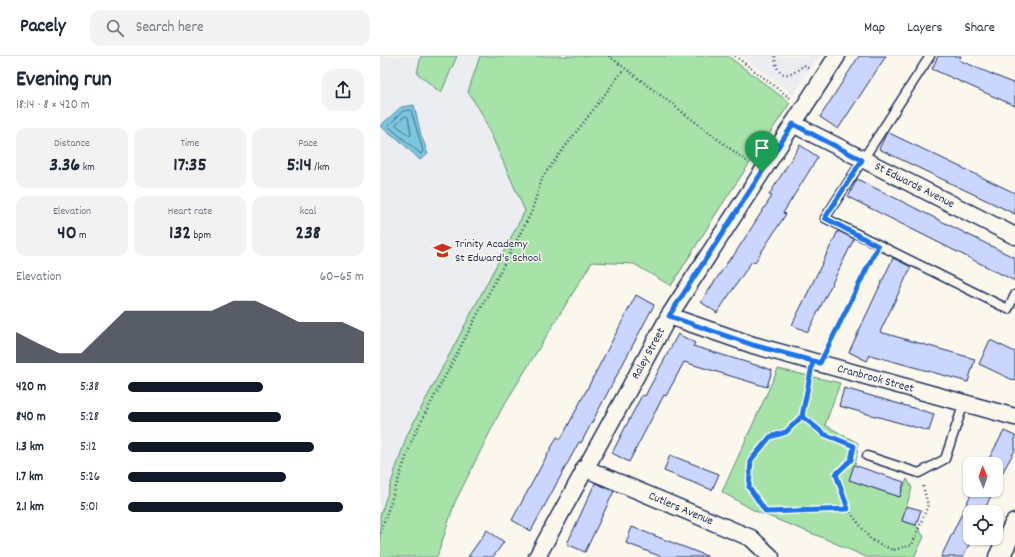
<!DOCTYPE html>
<meta charset="utf-8">
<style>
:root{--surface:#fff;--page:#f2f2f3;--text:#1f2937;--muted:#747a83;--line:#e0e1e3;--accent:#111827}
body{margin:0;font-family:Dekko,sans-serif;background:var(--page);color:var(--text);height:100vh;display:flex;flex-direction:column;font-size:15px;white-space:nowrap}
*{box-sizing:border-box;margin:0}
p{font-size:13px;color:var(--muted)}
.icon{flex:none;width:22px;height:22px;fill:none;stroke:currentColor;stroke-width:2;stroke-linecap:round;stroke-linejoin:round}
.map{position:relative;flex:1;overflow:hidden}
.panel{display:flex;flex-direction:column;background:var(--surface);width:380px}
.panel>*{flex:none}
.needle{width:26px;rotate:358deg}
.tools{position:absolute;left:583px;top:401px;display:grid;gap:8px}
.tools a{display:grid;place-items:center;width:40px;height:40px;border-radius:8px;background:var(--surface);box-shadow:0 1px 3px #0004;font-size:20px}
.pin{position:absolute;display:grid;place-items:center;width:34px;height:34px;color:#fff;margin:-41px -17px;border-radius:50% 50% 50% 0;rotate:-45deg;box-shadow:0 0 4px #0007}
.pin .icon{rotate:45deg}
.round{display:grid;place-items:center;flex:none;width:42px;height:42px;border-radius:12px;background:var(--page)}
.headline{display:flex;align-items:center;justify-content:space-between;height:68px;padding:0 16px}
h1{font-size:22px;font-weight:700;line-height:30px}
.figures{display:grid;grid-template-columns:repeat(3,1fr);gap:6px;height:68px;padding:4px 16px}
.figures div{display:grid;align-content:center;border-radius:10px;background:var(--page);text-align:center}
.figures b{font-size:20px;font-weight:700}
.figures small{font-size:11px;font-weight:400}
.figures p{font-size:11px}
.chart{height:112px;padding:8px 16px}
.chart p{display:flex;justify-content:space-between}
.chart svg{width:100%;height:72px;margin-top:4px;fill:var(--accent);opacity:.7}
ul{padding:0 16px;list-style:none;font-size:13px}
li{display:grid;grid-template-columns:64px 48px 1fr;align-items:center;height:30px}
li i{height:10px;border-radius:5px;background:var(--accent)}
header{display:flex;align-items:center;gap:24px;box-sizing:border-box;height:56px;padding:0 20px;background:var(--surface);border-bottom:1px solid var(--line)}
header strong{font-size:19px}
nav{display:flex;gap:22px;margin-inline-start:auto;font-size:14px}
.search{width:280px;height:36px;background:var(--page);display:flex;align-items:center;gap:10px;box-sizing:border-box;padding:0 14px;border-radius:12px;color:var(--muted);font-size:15px}
main{display:flex;flex:1;min-height:0}
.map>svg:first-child{display:block}
.built{fill:#ecedf1}
.green{fill:#a7e2a8;stroke:#618883}
.water{fill:#7cc6dc;stroke:#558aaa}
.lines{fill:none;stroke-linecap:round;stroke-linejoin:round}
.shore{stroke:#426b90;stroke-width:1}
.building{fill:#cad6fd;stroke:#1b2f5e}
.service-casing{stroke:#1b2f5e;stroke-width:11}
.minor-casing{stroke:#1b2f5e;stroke-width:19}
.tertiary-casing{stroke:#1b2f5e;stroke-width:23}
.path{stroke:#1b2f5e;stroke-width:2.5;stroke-dasharray:1 3;stroke-linecap:butt}
.service{stroke:#fbf7ec;stroke-width:8}
.minor{stroke:#fbf7ec;stroke-width:16}
.tertiary{stroke:#fbf7ec;stroke-width:20}
.route-casing{stroke:#fff;stroke-width:8}
.route{stroke:#1a73e8;stroke-width:5}
.labels{text-anchor:middle;dominant-baseline:central;stroke-width:3;stroke-linejoin:round;paint-order:stroke}
.street-label{font-size:12px;fill:#1b2f5e;stroke:#fbf7ec}
.poi-label{font-size:12px;fill:#1b2f5e;stroke:#fbf7ec;text-anchor:start}
</style>
<header>
<strong>Pacely</strong>
<div class="search"><svg class="icon" aria-label="search" viewBox="0 0 24 24"><circle cx="10" cy="10" r="6"/><path d="M15 15l6 6"/></svg>Search here</div>
<nav><a>Map</a><a>Layers</a><a>Share</a></nav>
</header>
<main>
<section class="panel">
<div class="headline"><div><h1>Evening run</h1><p>18:14 · 8 × 420 m</p></div><a class="round"><svg class="icon" aria-label="share" viewBox="0 0 24 24"><path d="M12 15V3M7 8l5-5 5 5M5 13v7h14v-7"/></svg></a></div>
<div class="figures">
<div><p>Distance</p><b>3.36<small> km</small></b></div>
<div><p>Time</p><b>17:35</b></div>
<div><p>Pace</p><b>5:14<small> /km</small></b></div>
</div>
<div class="figures">
<div><p>Elevation</p><b>40<small> m</small></b></div>
<div><p>Heart rate</p><b>132<small> bpm</small></b></div>
<div><p>kcal</p><b>238</b></div>
</div>
<div class="chart"><p><span>Elevation</span>60–65 m</p>
<svg viewBox="0 0 160 44" preserveAspectRatio="none"><path d="M0 44V25L10 32L20 38L30 38L40 25L50 12L60 12L70 12L80 12L90 12L100 6L110 6L120 12L130 19L140 19L150 19L160 25V44z"/></svg>
</div>
<ul>
<li><b>420 m</b>5:38<i style="width:57%"></i></li>
<li><b>840 m</b>5:28<i style="width:65%"></i></li>
<li><b>1.3 km</b>5:12<i style="width:79%"></i></li>
<li><b>1.7 km</b>5:26<i style="width:67%"></i></li>
<li><b>2.1 km</b>5:01<i style="width:91%"></i></li>
</ul>
</section>
<div class="map">
<svg width="635" height="501" viewBox="0 0 635 501">
<rect width="100%" height="100%" fill="#fbf7ec"/>
<filter id="ink" filterUnits="userSpaceOnUse"><feTurbulence type="fractalNoise" baseFrequency=".025" numOctaves="2"/><feDisplacementMap in="SourceGraphic" scale="8" xChannelSelector="R" yChannelSelector="G"/><feConvolveMatrix kernelMatrix="1 2 1 2 8 2 1 2 1" color-interpolation-filters="sRGB"/></filter>
<g filter="url(#ink)">
<g class="built">
<path d="M0,0h142l-41,56 44,99 -118,224 -27,81z"/>
<path d="M362,0h77l-26,39z"/>
</g>
<g class="green">
<path d="M41,0h36l-16,37 -24,-20z"/>
<path d="M100,0h248l62,47 -71,106 -48,77 -37,-22 -42,-2 -91,148 -46,92 -18,55h-57v-41l27,-81 118,-224 -44,-99 -13,-20z"/>
<path d="M398,313l62,14 -15,42 33,18 -2,18 -6,19 49,17 8,-18 5,9 -10,33 14,4 8,12 -10,20h-48l-45,-20 -66,-26 -33,-19z"/>
</g>
<path class="water" d="M34,49l7,30 7,19 -8,6 -22,-21 -18,-13 21,-19z"/>
<g class="lines">
<g class="shore">
<path d="M31,54l12,41 -2,3 -33,-28 15,-15z"/>
<path d="M25,60l3,1 3,17 -1,2 -14,-11z"/>
</g>
</g>
<g class="building">
<path d="M479,0h27l-48,73 -18,-12z"/>
<path d="M558,0h23l-2,4 56,24v22l-83,-37z"/>
<path d="M507,76l128,61v21l-136,-65z"/>
<path d="M420,89l18,12 -35,56 3,1 -24,37 -7,11 -3,-1 -35,52 -16,-11 30,-45 1,1 40,-62 -3,-1z"/>
<path d="M477,123l158,79v23l-167,-84z"/>
<path d="M458,175l16,8 -46,93 -16,-7z"/>
<path d="M513,202l18,9 -31,65 95,27 -7,23 -98,-27 -3,6 -18,-9z"/>
<path d="M256,239l18,10 -73,138 -2,-1 -48,89 -19,-11 45,-83 4,2z"/>
<path d="M298,278l17,9 -2,3 79,24 -5,17 -83,-25 -18,34 -2,-1 -35,67 -17,-9 30,-58 3,1z"/>
<path d="M610,284l25,12v29l-36,-17z"/>
<path d="M464,332l90,26 -5,17 -90,-25z"/>
<path d="M624,375l11,5v14l-19,34v-20h-10z"/>
<path d="M290,399l49,19 -7,16 -48,-19z"/>
<path d="M474,409l50,17 -4,15 -51,-17z"/>
<path d="M215,427l19,8 -29,61 -18,-8z"/>
<path d="M593,434h20l-9,22h-14v26h2l-9,19h-22z"/>
<path d="M526,450l15,4 -5,15 -14,-4z"/>
<path d="M252,471l75,29v1h-45l-36,-14z"/>
<path d="M107,474l17,12 -11,15h-25z"/>
</g>
<g class="lines">
<defs>
<g id="service">
<path d="M550,0l-105,162 183,91 7,-14"/>
<path d="M487,400l52,17 26,-14 19,-56"/>
</g>
<g id="minor">
<path id="s1" d="M413,68l222,112"/>
<path id="s2" d="M289,260l84,29 262,72"/>
<path id="s3" d="M204,412l167,70 20,19"/>
<path id="s4" d="M157,501l132,-241 168,-260"/>
</g>
<path id="tertiary" d="M619,501l16,-33"/>
</defs>
<use href="#service" class="service-casing"/>
<use href="#minor" class="minor-casing"/>
<use href="#tertiary" class="tertiary-casing"/>
<g class="path">
<path d="M229,0l140,107"/>
<path d="M355,0l55,42"/>
<path d="M395,0c1,23 15,22 29,9l5,4"/>
<path d="M448,291l45,-90"/>
<path d="M422,360l22,18 30,12 -3,14 -14,14 11,35 -82,3 -17,-25 2,-27 19,-23 16,-5 16,-16 7,-39"/>
<path d="M468,453l23,31 22,10 19,-5 16,-40 -5,-19"/>
<path d="M0,477l33,-96 118,-224 12,-37 81,-107"/>
</g>
<use href="#service" class="service"/>
<use href="#minor" class="minor"/>
<use href="#tertiary" class="tertiary"/>
</g>
</g>
<g class="lines" filter="url(#ink)">
<defs>
<path id="route" d="M382,116l-93,144 84,29 60,16 -11,55 -16,16 -16,5 -19,23 -2,27 17,25 82,-3 -12,-35 15,-14 3,-14 -30,-12 -22,-18 11,-55 7,2 58,-117 -53,-28 37,-58 -69,-36 -31,48"/>
</defs>
<use href="#route" class="route-casing"/>
<use href="#route" class="route"/>
</g>
<defs>
<symbol id="school-bare" viewBox="-9 -9 18 18"><path d="M0-5L7-2L0 1L-7-2ZM-4 1L0 2.5L4 1V4Q0 6-4 4Z" fill="#c8321e" stroke="#fbf7ec" stroke-width="2.5" paint-order="stroke"/></symbol>
</defs>
<g fill-rule="evenodd">
<use href="#school-bare" x="50" y="182" width="25" height="25"/>
</g>
<g class="labels">
<g class="street-label">
<text stroke="none"><textPath href="#s1" startOffset="136">St Edwards Avenue</textPath></text>
<text stroke="none"><textPath href="#s4" startOffset="232">Raley Street</textPath></text>
<text stroke="none"><textPath href="#s2" startOffset="216">Cranbrook Street</textPath></text>
<text stroke="none"><textPath href="#s3" startOffset="105">Cutlers Avenue</textPath></text>
</g>
<g class="poi-label">
<text x="75" y="188">Trinity Academy<tspan x="75" dy="14">St Edward's School</tspan></text>
</g>
</g>
</svg>
<div class="tools">
<a><svg class="needle" viewBox="-14 -14 28 28"><path d="M0-13l5 13h-10z" fill="#e53935"/><path d="M0 13l5-13h-10z" fill="#747a83"/></svg></a>
<a><svg class="icon" aria-label="locate" viewBox="0 0 24 24"><circle cx="12" cy="12" r="6"/><path d="M12 2v4M12 18v4M2 12h4M18 12h4"/></svg></a>
</div>
<div class="pin" style="left:382px;top:116px;background:#1e9e55"><svg class="icon" aria-label="arrive" viewBox="0 0 24 24"><path d="M6 21V4h12l-3 4 3 4H6"/></svg></div>
</div>
</main>
